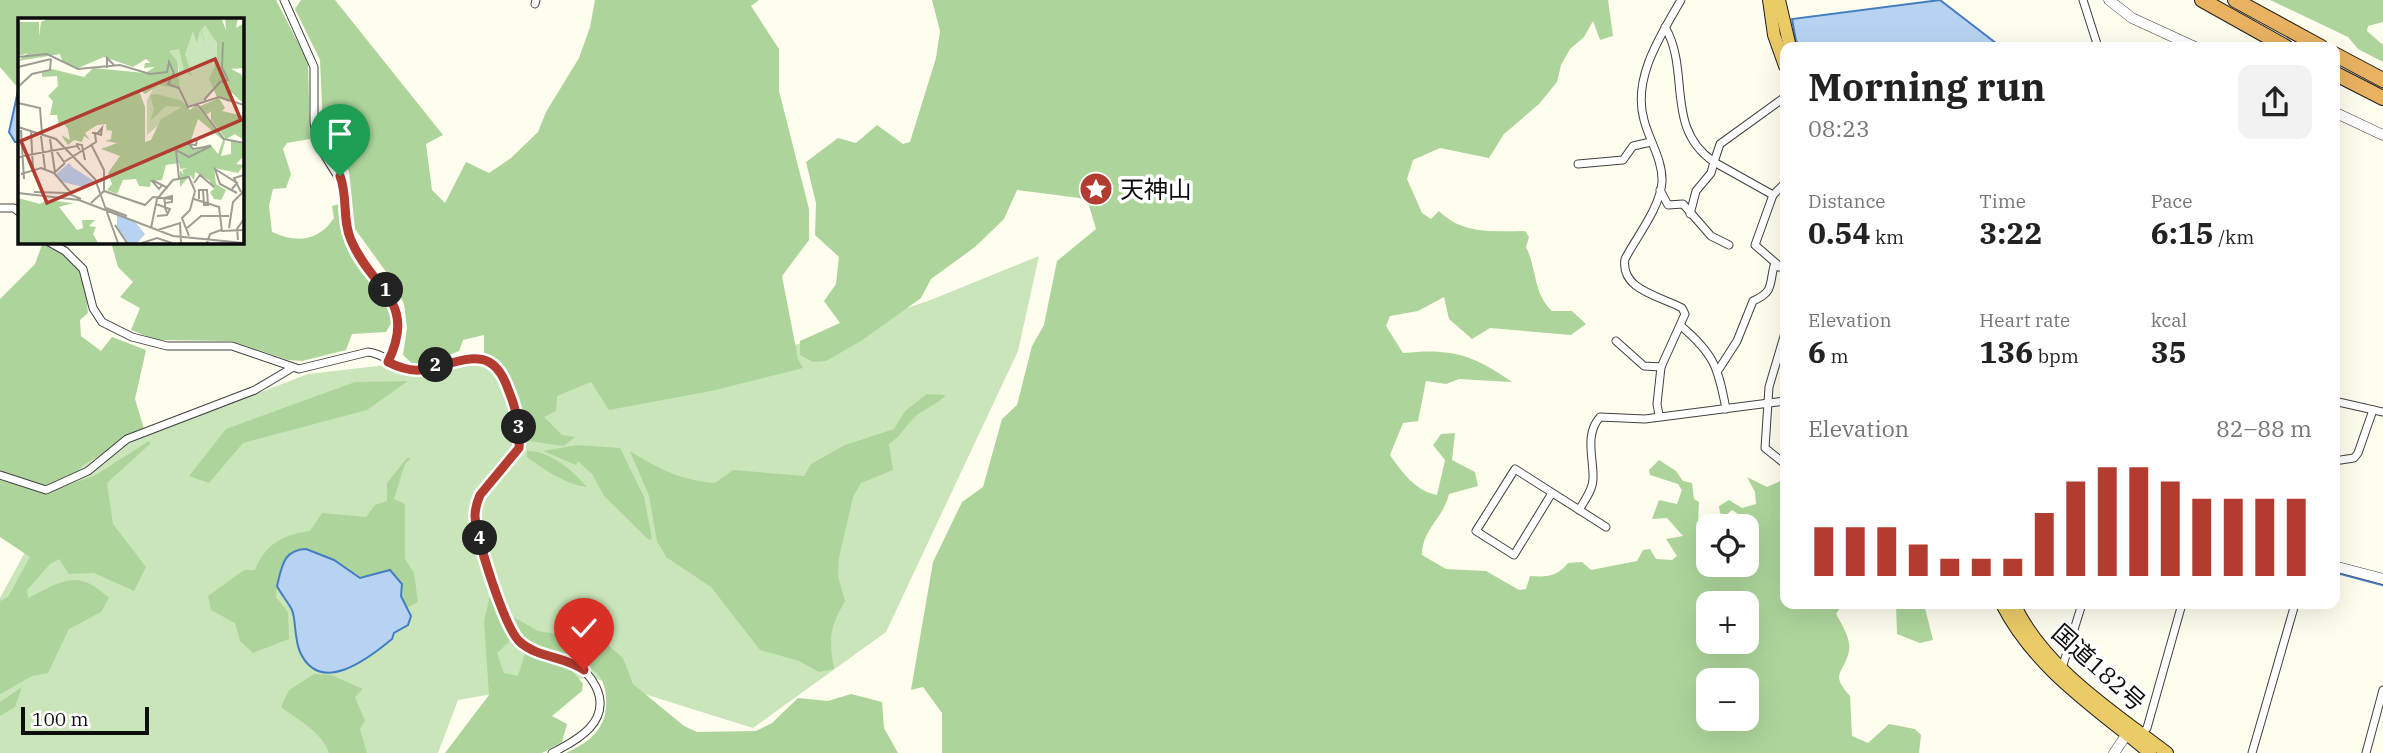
<!DOCTYPE html>
<meta charset="utf-8">
<style>
:root{--surface:#fff;--page:#f2f2f2;--text:#222;--muted:#767676;--accent:#b23c30}
body{margin:0;font-family:"IBM Plex Serif","Noto Sans JP",serif;background:var(--page);color:var(--text);height:100vh;display:flex;flex-direction:column;font-size:26px;white-space:nowrap}
*{box-sizing:border-box;margin:0}
p{font-size:23px;color:var(--muted)}
.icon{flex:none;width:38px;height:38px;fill:none;stroke:currentColor;stroke-width:2;stroke-linecap:round;stroke-linejoin:round}
.map{position:relative;flex:1;overflow:hidden}
.sheet{position:absolute;left:1780px;top:42px;width:560px;height:567px;display:flex;flex-direction:column;background:var(--surface);border-radius:14px;box-shadow:0 7px 28px #0002}
.sheet>*{flex:none}
.controls{position:absolute;left:1696px;top:514px;display:grid;gap:14px}
.controls a{display:grid;place-items:center;width:63px;height:63px;border-radius:14px;background:var(--surface);box-shadow:0 7px 28px #0002;font-size:35px}
.scale{position:absolute;left:21px;bottom:18px;width:128px;box-sizing:border-box;padding-left:7px;border:4px solid #0d0d0d;border-top:0;font-size:19px;line-height:24px;white-space:nowrap;color:#0d0d0d;-webkit-text-stroke:5px #fff;paint-order:stroke}
.pin{position:absolute;display:grid;place-items:center;width:60px;height:60px;color:#fff;margin:-72px -30px;border-radius:50% 50% 50% 0;rotate:-45deg;box-shadow:0 0 7px #0007}
.pin .icon{rotate:45deg}
.km{position:absolute;width:35px;height:35px;margin:-18px;border-radius:50%;background:#222;color:#fff;font-size:19px;line-height:35px;text-align:center}
.round{display:grid;place-items:center;flex:none;width:74px;height:74px;border-radius:14px;background:var(--page)}
.summary{display:flex;align-items:center;justify-content:space-between;height:119px;padding:0 28px}
h1{font-size:38px;font-weight:800;line-height:52px}
.stats{display:grid;grid-template-columns:repeat(3,1fr);gap:10px;height:119px;padding:7px 28px}
.stats div{display:grid;align-content:center}
.stats b{font-size:30px;font-weight:800}
.stats small{font-size:19px;font-weight:400}
.stats p{font-size:19px}
.chart{height:196px;padding:14px 28px}
.chart p{display:flex;justify-content:space-between}
.chart svg{width:100%;height:126px;margin-top:7px;stroke:var(--accent);stroke-width:6}
.map>svg:first-child{display:block}
.green{fill:#cbe5ba}
.forest{fill:#add59b;fill-rule:evenodd}
.water{fill:#b7d3f1;stroke:#447ec2;stroke-width:2}
.lines{fill:none;stroke-linecap:round;stroke-linejoin:round}
.stream{stroke:#447ec2;stroke-width:2.5}
.minor-casing{stroke:#404040;stroke-width:9}
.tertiary-casing{stroke:#404040;stroke-width:11}
.trunk-casing{stroke:#1e1e1e;stroke-width:14}
.motorway-casing{stroke:#1e1e1e;stroke-width:16}
.minor{stroke:#fff;stroke-width:7}
.tertiary{stroke:#fff;stroke-width:10}
.trunk{stroke:#ebca68;stroke-width:12}
.motorway{stroke:#e9b261;stroke-width:14}
.route-casing{stroke:#fff;stroke-width:14}
.route{stroke:#b23c30;stroke-width:9}
.labels{text-anchor:middle;dominant-baseline:central;stroke-width:7;stroke-linejoin:round;paint-order:stroke}
.poi-label{font-size:24px;fill:#0d0d0d;stroke:#fff;text-anchor:start}
.street-label{font-size:24px;fill:#0d0d0d;stroke:#fff}
.inset-road{fill:none;stroke:#9e9d94;stroke-width:2}
.view{fill:#b23c30;fill-opacity:0.15;stroke:#b23c30;stroke-width:3.5}
.inset-edge{fill:none;stroke:#0d0d0d;stroke-width:3.5}
</style>
<div class="map">
<svg width="2383" height="753" viewBox="0 0 2383 753">
<rect width="100%" height="100%" fill="#fefdee"/>
<path class="green" d="M1039,256l-21,95 -132,281 -133,96 -163,-51 -132,23 -20,53h-438v-155l73,-134 235,-90 148,-17 229,24 243,-80z"/>
<g class="forest">
<path d="M0,0h276l32,62 2,77 -23,4 -4,6 8,25 -5,14 -13,1 -4,17 3,26c24,11 46,10 62,-14l-2,-12 7,-2c0,21 4,40 15,58 14,22 32,33 38,60l-6,10 -34,2 -6,16 -44,11 -14,-1 -56,-19 -76,-1 -25,-10 9,-22 -20,-11 13,-15 -15,-15 -7,-25h131v-223h-223v70l-19,-22z"/>
<path d="M301,0h34l108,135 -17,9 6,46 13,13 21,-41 23,11 22,-15 27,-26 8,-20 33,-54 11,-31 5,-27h164l-8,6 28,43v42l30,118v31l-27,36 16,83 5,9 -92,23 -102,19 -18,-28 -34,14 -1,15 -12,6 18,18 13,2 -11,9 -36,-5c-6,-42 -9,-62 -44,-88v-18l-21,5 -4,11 -42,17 -14,-13 4,-27 -3,-24 -12,-24 -37,-51 -6,-58 -18,-21 -8,-22 -3,-68 -25,-51z"/>
<path d="M932,0h676l5,36 -13,4 -7,-19 -9,16 -14,12 -9,16 -4,17 -18,22 -35,30 -15,24 -49,-10 -27,12 -6,19 15,34 9,6 8,-8c24,24 54,20 86,20l4,6 -3,10c11,22 7,46 26,64h20l14,13 -15,11 -81,-7 -18,11 -23,-20 -5,-22 -26,14 -28,5 -4,10 17,27c47,-5 70,1 109,29l-53,-3 -13,5 -20,-3 -8,40 -15,2 -13,32c12,17 25,36 47,40l8,-35 -12,-15 8,-11 14,-1 -3,27 23,12 3,14 -29,8c-6,25 -27,35 -27,61l24,14 40,2 33,19 7,-1 4,-13c17,1 27,1 38,-13l14,-1 9,8 46,-9 6,-11 7,-1 6,10 16,1 5,-4 -11,-17 17,-3 -16,-18 -15,1 7,-19 18,4 5,-14 -4,-6 -28,-9 -1,-5 10,-10 17,11 7,10 9,2 2,16 5,3 -1,21 10,7v35h38v-38h-22l18,-11 -10,-6 -6,5 -6,-2 -1,-7 10,-6 13,8 14,-4 -1,-12 -8,-15 20,10 18,-8v125h58l-7,10c6,11 15,24 13,37 -5,23 -20,22 1,45l2,40 16,7 21,-19 26,5 6,6 -2,18h-977v-40l-19,-26 -12,3 22,-128 29,-60 21,-15 19,-68 15,-14 15,-59 12,-21 13,-64 39,-32 -9,-30 -70,-9 -13,29 -29,28 -44,32 -10,19 -60,43 -35,20 -13,1 -13,-7v-14l40,-18 -16,-22 12,-17 3,-27 -24,-22 1,-32 -10,-41 32,-24 18,5 21,-18 26,19 7,-2 26,-84 4,-27zM1708,604h38v38h-38zM1708,681h38v38h-38z"/>
<path d="M2270,0h113v22l-15,4 -1,5 16,14v17l-25,-13 -10,-12z"/>
<path d="M43,242c37,23 42,25 45,71l-8,7 1,16 20,15 11,-14 34,13 -11,49 9,30 -62,37 -6,8 -29,15 -47,-16v-174l35,-35z"/>
<path d="M408,381l-41,29 -124,33 -34,40 -20,-7 37,-47 129,-47z"/>
<path d="M927,394l19,1c-10,11 -24,14 -33,24 -11,11 -10,15 -24,25l4,26 -32,13 -8,14 -14,61 -1,18 7,25c-16,27 -16,38 -11,68l-15,3 -20,-11 -39,-11 -49,-63 -45,-30 -9,-16 -8,-45 -19,-45c26,17 53,30 85,32l18,-13 71,6 7,-12 34,-19 49,-16 11,-18z"/>
<path d="M149,441l1,3 -43,39 6,41 33,43 -12,24 -40,-18 -25,1 -10,-15 -9,5 -23,26 1,8c35,-17 49,-30 81,0l-8,14 -32,17 -21,44 -16,3 -32,18v-93l8,-4 22,-40 -30,-20v-59l50,13 44,-15z"/>
<path d="M577,445l43,3 24,49 8,41 -3,2 -45,-44 -12,-22 -14,-13 -2,4 -33,-14z"/>
<path d="M527,451c24,0 45,19 60,36 -23,-3 -42,-17 -60,-30z"/>
<path d="M407,458h4l-6,6 -11,35 11,5v55l9,14 4,29 -11,6 -6,-12 -49,-21 -18,-15 -57,26 -1,11 12,15 1,27 -36,14 -13,-12 -5,-18 -24,-13 -3,-14 36,-26h11c10,-26 29,-36 55,-39l12,-18 44,4 9,-12 12,-4v-18z"/>
<path d="M494,594l16,47 -13,12 7,20 14,3 7,-23 45,15 13,16 -1,7 -30,25 15,8 -5,18 -20,11h-97l44,-58 -5,-74 6,-25z"/>
<path d="M1896,604h28l9,36 -13,3 -23,-9z"/>
<path d="M505,612l33,19 46,7 24,7 15,13 10,26 51,42 13,6 59,-1 16,-8 26,-25 30,3 23,-7 31,8 2,26 14,25h-332c21,-10 38,-21 40,-46 4,-53 -43,-43 -75,-61 -14,-8 -19,-20 -26,-34z"/>
<path d="M314,674l17,1 32,14 -8,8 10,24 -5,8 7,24h-38c-7,-21 -31,-33 -48,-46l8,-17z"/>
<path d="M22,687l-7,20 -15,9v-14z"/>
</g>
<g class="water">
<path d="M1940,0l61,47h-199l-6,-6 -4,-22z"/>
<path d="M18,91l1,51h-4l-6,-10z"/>
<path d="M306,549l28,11 26,18 30,-8 12,14 -1,12 10,20 -3,9 -14,8 -2,6c-24,20 -72,57 -92,13 -6,-14 -4,-33 -8,-42 -4,-8 -11,-16 -15,-24 5,-20 6,-36 29,-37z"/>
</g>
<g class="lines">
<path class="stream" d="M2334,572l49,13"/>
<defs>
<g id="minor">
<path d="M284,0l30,67v55l3,21 28,45 5,50 47,72v33l-9,19"/>
<path d="M2083,0l15,47"/>
<path d="M535,4l1,-4"/>
<path d="M1665,27c26,44 -1,101 49,135l-3,11 -15,18 -6,23"/>
<path d="M1578,164l45,-4 10,-14 18,-4"/>
<path d="M1660,190l8,15 15,-1 28,32 18,9"/>
<path d="M1773,195l-59,-33 6,-18 65,-47"/>
<path d="M0,208h14l5,4"/>
<path d="M49,242l16,9 18,18 10,39 9,14 30,15 35,9h65l67,23 69,-17c19,2 29,18 50,18 18,-1 35,-12 52,-13 40,-1 52,62 49,91 -9,21 -36,33 -42,54 -7,23 25,124 43,140 15,14 37,13 54,22 10,5 17,13 22,23 16,34 -18,53 -44,66"/>
<path d="M1778,265l-23,-20 18,-50 12,-12"/>
<path d="M1681,326c33,28 37,41 45,83"/>
<path d="M1785,333l-16,54 -4,61 20,16"/>
<path d="M1616,341l28,25 17,1"/>
<path d="M1719,369l18,-28 16,-40c21,-9 16,-16 21,-35l11,2"/>
<path d="M2334,401l49,11"/>
<path d="M1659,415l-2,-11 4,-37 24,-53 -3,-6c-22,-12 -62,-18 -57,-49 12,-23 35,-51 37,-77 1,-22 -13,-42 -18,-62 -12,-42 17,-85 37,-120"/>
<path d="M2334,461l20,-3 4,-5 15,-43"/>
<path d="M0,475l46,15 42,-19 39,-32 128,-49 37,-22"/>
<path d="M1552,493l-38,62 -38,-24 39,-62 91,58"/>
<path d="M1579,510c5,-9 14,-20 14,-31 1,-20 -9,-44 7,-62l45,2 140,-18"/>
<path d="M2062,668l20,-64"/>
<path d="M2142,734l5,-6 35,-124"/>
<path d="M2252,753l43,-149"/>
<path d="M2366,753l17,-63"/>
</g>
<g id="tertiary">
<path d="M2109,0l23,18 63,29"/>
<path d="M2334,112l49,23"/>
<path d="M2334,566l49,13"/>
<path d="M2114,753l13,-19"/>
</g>
<g id="trunk">
<path d="M1769,0l5,35 11,31"/>
<path d="M1779,0l11,47"/>
<path d="M2002,604c33,65 93,103 148,149"/>
<path d="M2014,604c30,64 98,107 153,149"/>
</g>
<g id="motorway">
<path d="M2202,0l84,47"/>
<path d="M2235,0l86,47"/>
<path d="M2334,54l49,26"/>
<path d="M2334,73l49,25"/>
</g>
</defs>
<use href="#minor" class="minor-casing"/>
<use href="#tertiary" class="tertiary-casing"/>
<use href="#trunk" class="trunk-casing"/>
<use href="#motorway" class="motorway-casing"/>
<use href="#minor" class="minor"/>
<use href="#tertiary" class="tertiary"/>
<use href="#trunk" class="trunk"/>
<use href="#motorway" class="motorway"/>
</g>
<g class="lines">
<defs>
<path id="route" d="M340,176c8,20 2,44 11,64 21,50 67,60 37,122 10,5 20,9 32,8 35,-3 70,-33 88,19 8,19 13,38 11,59l-39,47c-3,7 -5,14 -5,21 1,22 30,113 45,126 18,16 45,14 64,28"/>
</defs>
<use href="#route" class="route-casing"/>
<use href="#route" class="route"/>
</g>
<defs>
<symbol id="sight-disc" viewBox="-11 -11 22 22"><circle r="9.5" fill="#b23c30" stroke="#fff"/><path d="M0-6L1.8-2.2L6-1.7L2.9 1.2L3.7 5.4L0 3.3L-3.7 5.4L-2.9 1.2L-6-1.7L-1.8-2.2Z" fill="#fff"/></symbol>
</defs>
<g fill-rule="evenodd">
<use href="#sight-disc" x="1077" y="170" width="38" height="38"/>
</g>
<g class="labels">
<g class="poi-label">
<text x="1120" y="189">天神山</text>
</g>
<g class="street-label">
<text transform="translate(2099 667) rotate(42)">国道182号</text>
</g>
</g>
<g transform="translate(18 18)">
<rect width="226" height="226" fill="#fefdee"/>
<path d="M183,0h10l9,25 -1,42 -16,16 -31,12 -25,22v-35l7,-13 25,-8v-11l-9,4 -11,-10 -4,-12 -19,-1 1,-5 50,-12z" fill="#cbe5ba"/>
<path d="M32,0h166l6,2 4,10 -1,-12h13l-2,10 8,-5v45l-13,1 10,5 3,9v21l-12,-11 -3,9 -12,-5 -8,-18 8,-18v-18l-12,-18 -4,5 5,17 -6,-17 -3,13 -4,-12 -8,23 7,22 -8,-6 -5,-21 4,-1 -14,3 8,10 3,28 -21,-4 -14,9 -7,-6 7,19v35l6,-2 10,-21 21,-12 -16,-1 -16,15 4,-12 -4,-14 7,-1 25,7 8,9 6,-5 29,36 -4,15 10,-2v-13l13,3v12l-8,8 8,1 -6,8 -24,-5 2,16 10,6 -5,10 -7,-1 -4,-7 4,-3 -5,-9 -14,-8 -1,8 -4,-5 -10,12v-17l4,5 -2,-5 5,-2 -7,1 -1,-6 -13,2 -4,15 -11,1 -1,6 -11,-1 -3,-7 -13,1 -6,14 -10,-4 5,-6 -4,-11 12,-17 -19,-7 16,-6 -12,-2 6,-2 1,-8 -5,-1v5l-1,-11 -9,1 -12,8 5,7 -6,-4 -2,6 -8,-2 -6,5 -7,-10 9,5 -2,-11 -4,-5 -5,3 -2,-12h-7l3,-14 -5,-5 10,-10 -1,-10 -15,1v-4l10,-4 32,8 9,-9 52,5 10,-6 -11,1 1,-5h6l-5,-4 -13,8 -29,-10 -26,11 -15,-6 -3,-8 -42,7 10,-8 -10,3v-34h21v14l2,-14zM180,101l25,21 -5,14 -8,-10 -15,6 -5,-7zM201,80l6,10 -3,3 22,5v24l-9,-6 -9,5 -15,-19v-9l-4,4 -9,-8zM0,180l22,6 7,-4 26,3 -14,4 18,23 6,-2 -1,-8h13l-6,6 7,1 -3,7 5,9h-80z" fill="#add59b" fill-rule="evenodd"/>
<path d="M51,145l3,4 22,14 -11,6 -20,-5 -7,-8zM99,195l19,10 9,11 -8,9h-9l-11,-15z" fill="#b7d3f1"/>
<path class="inset-road" d="M0,39l29,-3 31,15 42,-4 30,9 17,-2 2,-10 5,11 -6,11 11,4 9,19 31,-10 25,8M0,49l33,-8M89,50v-10l8,8M0,69l14,-13 18,-4 1,-11M186,82l16,-18 8,-2 -6,-13 1,-25M0,85l22,5 2,26M179,86l27,35 20,4M0,109l38,12 39,40 23,64M3,112l3,49M13,114l2,37M74,115h3l6,2 1,-7 -5,6M23,118l4,33M32,121l5,33M58,126l6,1 3,15M73,126l13,26v21M39,134l7,10 32,-20 -1,-9M0,139l59,-11 3,4M47,145l-11,10 18,21M3,156l20,-6 13,5M161,160l-3,-28 13,7 22,-11 -18,3 -4,-5 7,1 1,-6M176,165l6,-8 14,12M144,167l-3,4 -7,-8h2l14,7M214,171l5,-6 -22,-14 5,15 17,9M16,174l33,1 14,6M223,174l-7,-14 10,-3M0,175l61,7 94,36 71,7M176,181l25,8 3,24 22,-1M181,181v-9h8l1,15h-4l-1,-15M73,185l13,-12 41,14 8,-8 19,2M147,185l7,-1v-6l-8,2 1,5v5l3,6M138,186l14,5 -3,6 -10,1M88,190l21,8M97,207l12,18M133,210l6,-29 16,-19 16,-3 6,14 -5,19 -8,8 7,18M169,210l14,-12h28M211,210l4,-26 11,-11M140,212l22,-7 1,20M220,222l-1,-11 7,-10M124,225l15,-5 15,5M189,225l3,-9 11,-4"/>
<path class="view" d="M197,41l26,61 -194,83 -26,-62z"/>
<rect width="226" height="226" class="inset-edge"/>
</g>
</svg>
<div class="controls">
<a><svg class="icon" aria-label="locate" viewBox="0 0 24 24"><circle cx="12" cy="12" r="6"/><path d="M12 2v4M12 18v4M2 12h4M18 12h4"/></svg></a>
<a>+</a>
<a>−</a>
</div>
<div class="scale">100 m</div>
<div class="pin" style="left:340px;top:176px;background:#1e9e55"><svg class="icon" aria-label="arrive" viewBox="0 0 24 24"><path d="M6 21V4h12l-3 4 3 4H6"/></svg></div>
<div class="pin" style="left:584px;top:670px;background:#d93025"><svg class="icon" aria-label="check" viewBox="0 0 24 24"><path d="M5 12l5 5 9-10"/></svg></div>
<b class="km" style="left:386px;top:290px">1</b>
<b class="km" style="left:436px;top:365px">2</b>
<b class="km" style="left:519px;top:427px">3</b>
<b class="km" style="left:480px;top:538px">4</b>
<section class="sheet">
<div class="summary"><div><h1>Morning run</h1><p>08:23</p></div><a class="round"><svg class="icon" aria-label="share" viewBox="0 0 24 24"><path d="M12 15V3M7 8l5-5 5 5M5 13v7h14v-7"/></svg></a></div>
<div class="stats">
<div><p>Distance</p><b>0.54<small> km</small></b></div>
<div><p>Time</p><b>3:22</b></div>
<div><p>Pace</p><b>6:15<small> /km</small></b></div>
</div>
<div class="stats">
<div><p>Elevation</p><b>6<small> m</small></b></div>
<div><p>Heart rate</p><b>136<small> bpm</small></b></div>
<div><p>kcal</p><b>35</b></div>
</div>
<div class="chart"><p><span>Elevation</span>82–88 m</p>
<svg viewBox="0 0 160 44" preserveAspectRatio="none"><path d="M5 44V27M15 44V27M25 44V27M35 44V33M45 44V38M55 44V38M65 44V38M75 44V22M85 44V11M95 44V6M105 44V6M115 44V11M125 44V17M135 44V17M145 44V17M155 44V17"/></svg>
</div>
</section>
</div>
